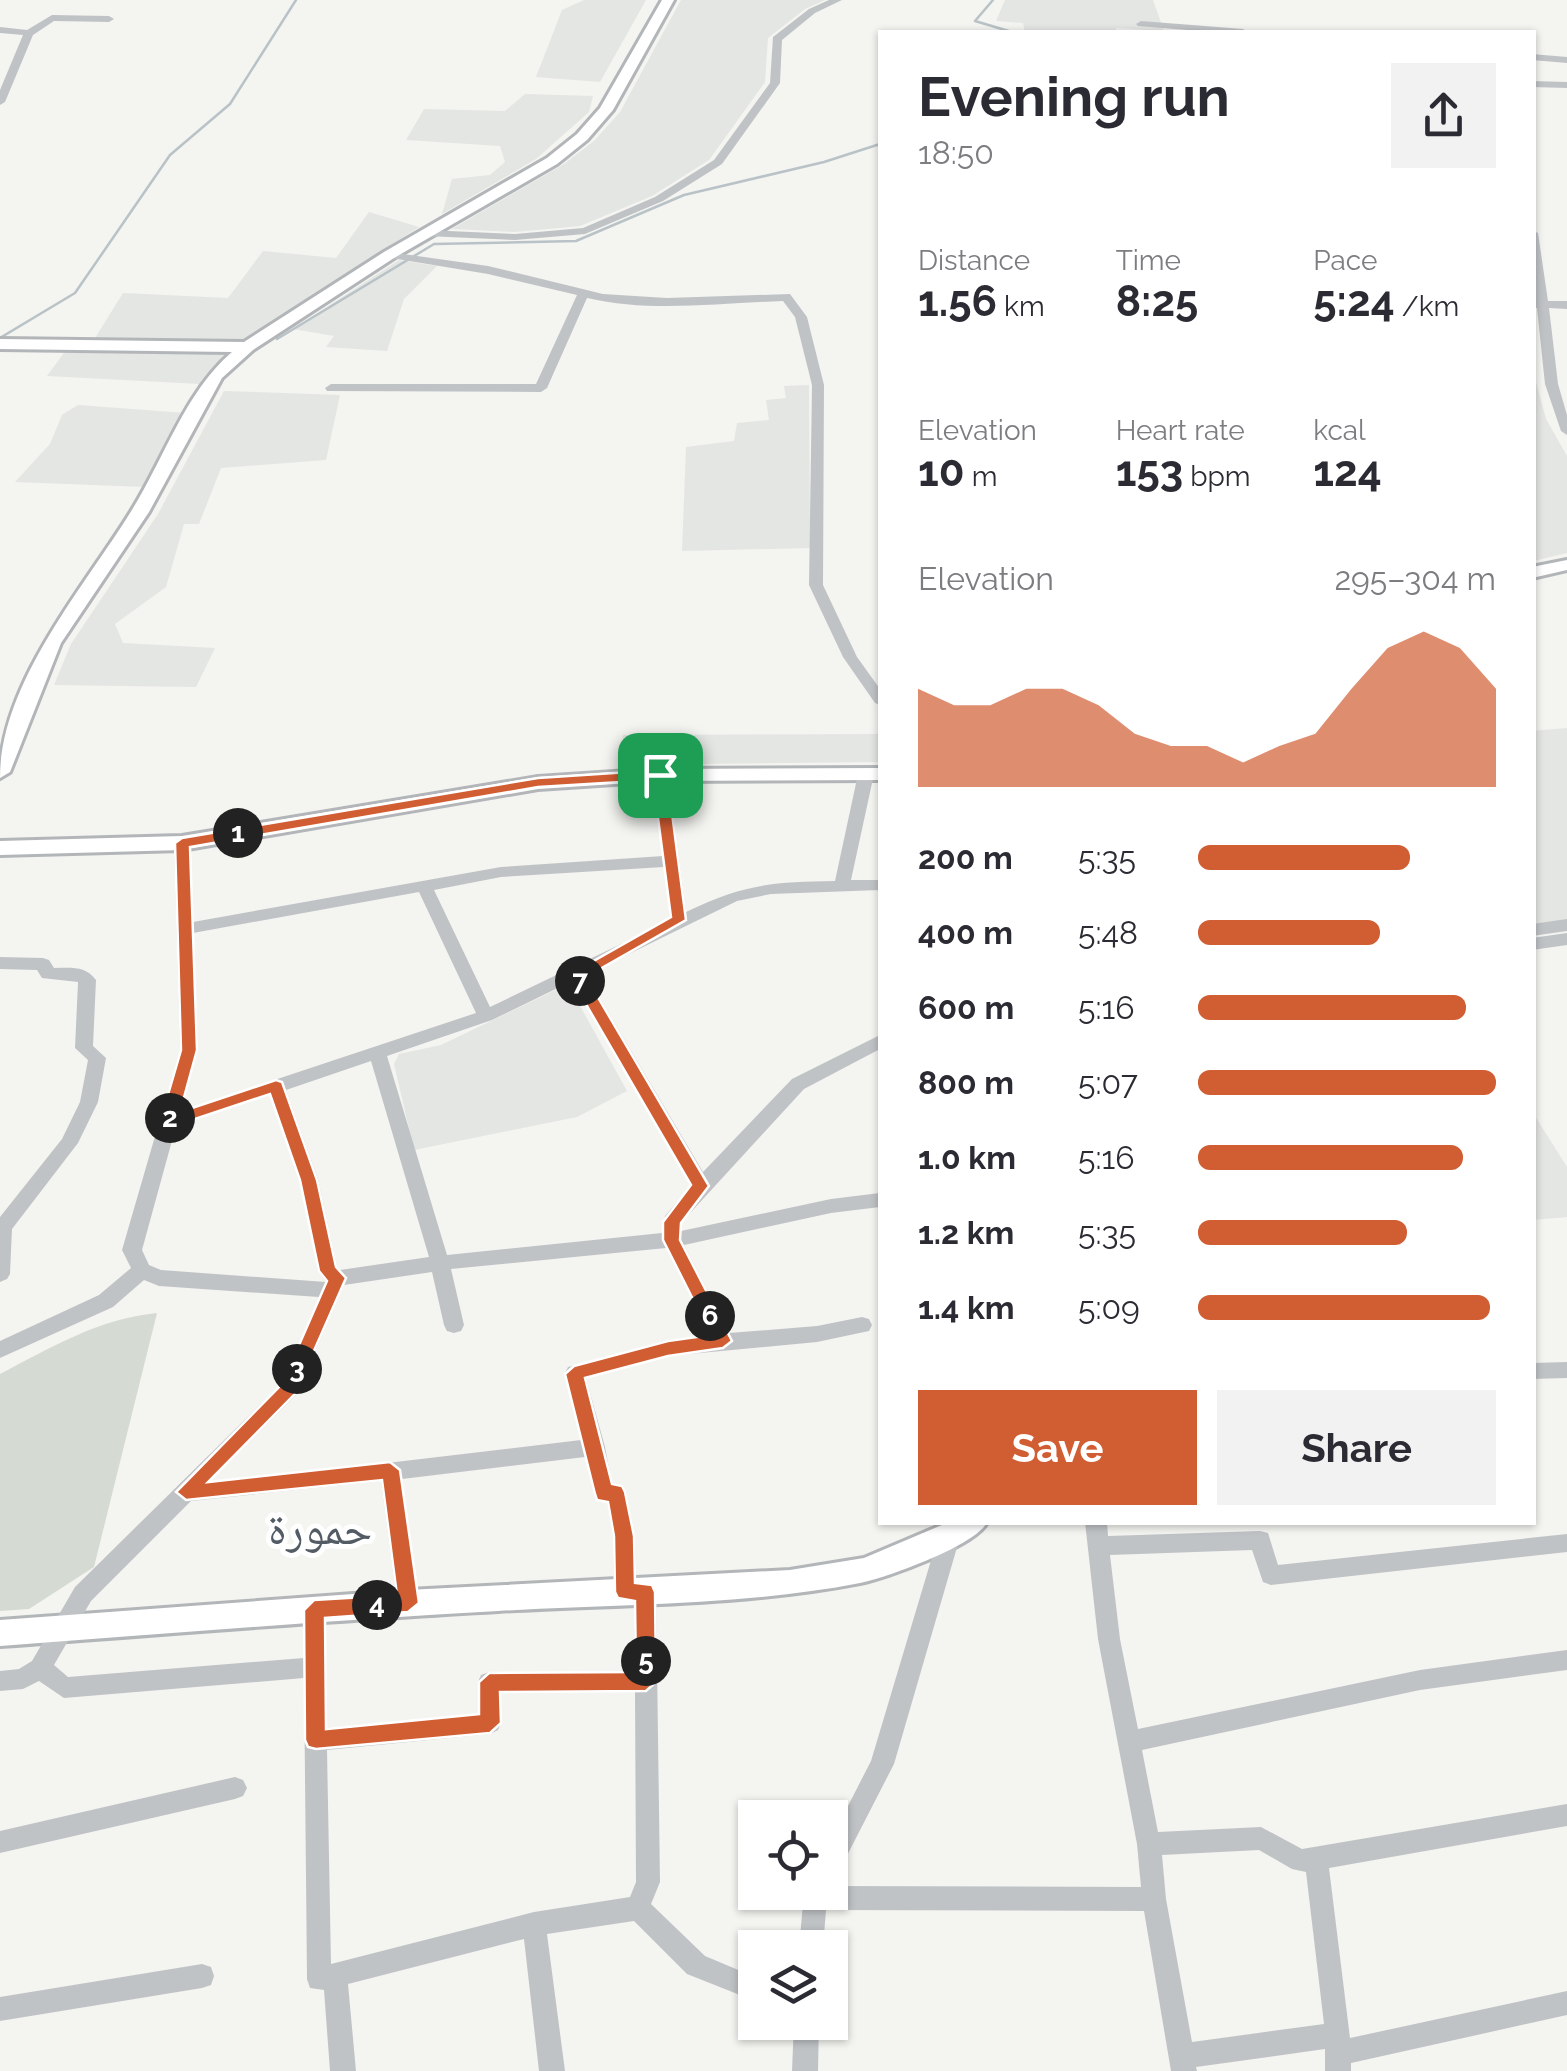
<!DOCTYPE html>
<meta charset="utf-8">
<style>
:root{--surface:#fff;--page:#f2f2f3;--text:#2b2b33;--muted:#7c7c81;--accent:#d15d33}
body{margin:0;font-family:Raleway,"Noto Naskh Arabic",sans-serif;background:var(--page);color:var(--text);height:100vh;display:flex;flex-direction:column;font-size:38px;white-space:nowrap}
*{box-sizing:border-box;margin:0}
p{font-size:32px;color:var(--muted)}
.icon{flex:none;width:55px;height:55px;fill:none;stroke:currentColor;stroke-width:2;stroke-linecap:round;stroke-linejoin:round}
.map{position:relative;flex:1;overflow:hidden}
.sheet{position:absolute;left:878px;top:30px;width:658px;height:1495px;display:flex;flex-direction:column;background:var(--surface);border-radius:0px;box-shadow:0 2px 8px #0004}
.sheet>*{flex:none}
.controls{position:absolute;left:738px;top:1800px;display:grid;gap:20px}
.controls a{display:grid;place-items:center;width:110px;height:110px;border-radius:0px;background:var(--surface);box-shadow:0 2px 8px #0004;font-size:50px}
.pin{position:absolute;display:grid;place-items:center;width:85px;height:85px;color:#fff;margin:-42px;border-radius:20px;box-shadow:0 5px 15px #0006}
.km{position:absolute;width:50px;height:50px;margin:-25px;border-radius:50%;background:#222;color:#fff;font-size:28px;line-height:50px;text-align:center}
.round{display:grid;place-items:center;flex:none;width:105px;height:105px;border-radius:0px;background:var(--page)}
.headline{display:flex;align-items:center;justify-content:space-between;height:170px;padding:0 40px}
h1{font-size:55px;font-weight:700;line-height:75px}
.metrics{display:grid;grid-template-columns:repeat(3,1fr);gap:15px;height:170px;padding:10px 40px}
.metrics div{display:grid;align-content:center}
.metrics b{font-size:42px;font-weight:700}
.metrics small{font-size:28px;font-weight:400}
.metrics p{font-size:28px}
.chart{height:280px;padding:20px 40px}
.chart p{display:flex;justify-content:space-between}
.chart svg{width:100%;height:180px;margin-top:10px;fill:var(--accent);opacity:.7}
.action{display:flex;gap:20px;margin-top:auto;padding:20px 40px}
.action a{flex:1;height:115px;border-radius:0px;background:var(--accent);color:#fff;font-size:40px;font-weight:700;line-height:115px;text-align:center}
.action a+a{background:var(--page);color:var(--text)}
ul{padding:0 40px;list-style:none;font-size:32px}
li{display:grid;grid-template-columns:160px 120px 1fr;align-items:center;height:75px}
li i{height:25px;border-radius:12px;background:var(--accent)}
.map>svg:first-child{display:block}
.built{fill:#e4e6e4}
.green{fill:#d5dbd2}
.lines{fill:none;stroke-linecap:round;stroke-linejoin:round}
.stream{stroke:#b9c3c7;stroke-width:2.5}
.major-casing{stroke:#b3b6b9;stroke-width:6}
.minor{fill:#c0c3c6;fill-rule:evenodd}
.major{fill:#fff;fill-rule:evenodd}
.route{fill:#d15d33;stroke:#fff;stroke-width:2.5;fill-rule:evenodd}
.labels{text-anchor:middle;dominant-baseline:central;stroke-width:10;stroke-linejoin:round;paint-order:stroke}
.near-quarter-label{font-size:45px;fill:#535c65;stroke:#fff}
</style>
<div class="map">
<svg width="1567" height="2071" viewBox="0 0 1567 2071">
<rect width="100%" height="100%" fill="#f4f4f1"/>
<g class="built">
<path d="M584,0h62l-46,82 -64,-5 26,-67z"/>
<path d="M681,0h144l-20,9 -37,29 -3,44 -56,78 -57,36 -72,30 -65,6 -63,-3 112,-65 31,-24 25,-28z"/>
<path d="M1005,0h148l11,31 -48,-3v4h-91l-2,-9 -27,-2z"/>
<path d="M525,94l68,2 -4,16 -53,47 -94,55 10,-35 38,-4 15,-13 -5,-16 -94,-6 18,-31 81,2z"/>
<path d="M369,212l50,15 -178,114 -146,-3 28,-45 105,5 35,-47 73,7z"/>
<path d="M399,260l38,6 -33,33 -17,52 -61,-4 8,-11 -41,-7z"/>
<path d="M69,346l163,5 -32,33 -153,-8z"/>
<path d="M1533,371l13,48 21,37v97l-34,8z"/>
<path d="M809,385l1,163 -128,3 4,-104 48,-6 3,-18 32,-3 -3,-20 20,-2 -2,-12z"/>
<path d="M224,391l116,4 -14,65 -105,8 -22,56h-15l-18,63 -51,37 8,19 92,5 -19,39 -142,-2 17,-41 87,-130z"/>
<path d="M78,405l108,8 -41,74 -130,-5 35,-38 12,-29z"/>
<path d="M1567,728v192l-35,4v-193z"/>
<path d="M880,734v28l-260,3 3,-30z"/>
<path d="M568,984l59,107 -50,26 -163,33 -20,-86 5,-10 42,-9z"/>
<path d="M1533,1113l34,54v50l-34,3z"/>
</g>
<path class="green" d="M157,1313l-63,254 -65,42 -29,2v-237c52,-27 98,-55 157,-61z"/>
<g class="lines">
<g class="stream">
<path d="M993,0l-18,21 37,11"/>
<path d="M0,338l75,-45 95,-138 60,-51 66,-104"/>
<path d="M277,339l157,-95 142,-3 108,-46 140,-33 56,-18"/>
</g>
<defs>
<g id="major">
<path d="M662,0h12l-61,110 -26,30 -30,24 -163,94 -141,92 -31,28 -73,134 -88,131 -51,129 -10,6c0,-94 82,-188 130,-265 34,-53 54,-120 102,-161l-232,-3v-10l244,3 140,-90 163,-94 30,-24 23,-26z"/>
<path d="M1567,560v10l-35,8v-11z"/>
<path d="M880,768v12l-220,1 -122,8 -356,61 -182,5v-14l182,-5 356,-59 122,-8z"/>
<path d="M949,1522h38c-10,23 -101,56 -127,61 -118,23 -242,21 -362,28 -166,9 -332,23 -498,35v-26l408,-30 382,-20 74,-12z"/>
</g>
</defs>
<use href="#major" class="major-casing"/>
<g class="minor">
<path d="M829,0h13l-27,13 -33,27 -2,43 -58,81 -59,37 -78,33 -70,6 -89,-4 -6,-3 6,-3 89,4 68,-6 72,-31 59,-37 56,-77 3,-46 36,-28z"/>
<path d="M52,15l57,1 5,3 -5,3 -55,-1 -21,14 -28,67 -5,3v-15l23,-55 -23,-2v-6l27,3z"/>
<path d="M1141,21l102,8 5,3h-36l-74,-6 -2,-2z"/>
<path d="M1532,54l35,3v6l-35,-3z"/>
<path d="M1532,81l35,1v6l-35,-1z"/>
<path d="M1532,230l6,3 10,68h19v8l-18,-1 9,76 9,31v20l-6,-4 -16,-47 -8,-76 -5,-1v-6h4z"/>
<path d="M389,252l99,14 115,28 64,4 123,-4 17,23 17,68 -1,200 34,72 23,32v16l-5,-2 -32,-46 -34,-72 3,-200 -17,-68 -12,-16c-64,2 -133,12 -196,-3l-40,90 -6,4 -214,-1 -2,-3 6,-4h205l41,-89 -89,-21 -103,-17v-4z"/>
<path d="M866,769l8,5 -23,106h29v10l-109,4 -34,7 -151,74 117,197 89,-93 88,-44v14l-76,40 -123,134v8l150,-32 49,-6v14l-49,6 -147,32 45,88 88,-7 45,-9 7,2 3,6 -3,6 -52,11 -149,14 -82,22 19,69 7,37 11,2 3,6 9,44 1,52 9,-7 8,3 3,7 4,291 -9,22 54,52 50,21v24l-68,-27 -53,-53 -87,13 18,137h-26l-15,-132 -176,45 8,87h-26l-6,-81 -14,-2 -3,-9 -3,-301 -240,20 -25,-17 -16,8 -23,2v-20l19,-2 13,-8 43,-74 206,-203 38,-87 -160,-11 -15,-6 -31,27 -113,51v-17l99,-46 32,-27 -9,-18 58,-200 -6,-207 8,-5 8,5 3,79 308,-55 162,-11 -11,-81 8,-5 8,5 18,137c58,-28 85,-30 149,-31l23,-107zM664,867l7,53 -181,87 -56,-117 67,-13zM419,892l57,121 -295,98 17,-61 -5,-117zM572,981l119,204 -26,31 -3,17 -215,22 -60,-199 105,-36zM371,1061l58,196 -89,13 -3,-3 -19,-88 -32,-89zM270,1095l30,84 18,92 8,11 -165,-12 -12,-5 -7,-15 34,-124zM666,1248l44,87 -42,5 -100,27 -3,6 16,67 -296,35 -75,6 86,-86 48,-110 88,-13 12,53 3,6 7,2 7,-2 3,-6 -13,-56zM585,1457l12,43 10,2 6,34 1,56 3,7 8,3 9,-6 1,76h-146l-8,3 -3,7v32l-151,14 -2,-118 -3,-7 -8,-3 -8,3 -3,7 1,48 -236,19 -14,-12 37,-64 100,-100 190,-20 16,122 3,7 8,3 8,-3 3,-7 -17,-124zM500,1692h135l1,190 -6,15 -96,15 -203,52 -4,-214 163,-16 8,-4 3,-7z"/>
<path d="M1567,919v12l-35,5v-12z"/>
<path d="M1567,933v12l-35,5v-12z"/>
<path d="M0,957l43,1 6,2 5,8c16,0 31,-3 42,12l-3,66 13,12 -8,44 -20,41 -66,86 -2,45 -3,5 -7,3v-65l62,-78 18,-37 8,-42 -13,-12 3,-66 -36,-4 -5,-8 -37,-1z"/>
<path d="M1567,1362v16l-35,1v-16z"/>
<path d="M1085,1522h22l1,14 152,-5 8,2 10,32 289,-31v18l-296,33 -8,-3 -11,-32 -142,5 10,84 18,90 282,-59 147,-20v20l-147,20 -278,60 16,82 103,-5 41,22 265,-45v22l-238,42 21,170 217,-47v24l-216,48v8h-26v-22l-129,18 1,4h-26l-27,-160 -318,-1 -3,38h-24l5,-56h26v-6l311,1 -4,-43 -39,-205zM1259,1850l33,19 14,3 18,152 -132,18 -26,-143 -4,-44z"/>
<path d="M949,1528l8,2 3,7 -66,227 -56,109 -8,4v-36l41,-80 67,-224 3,-7z"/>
<path d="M235,1777l8,3 4,8 -4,8 -8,3 -235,54v-22z"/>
<path d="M202,1964l9,3 3,9 -3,9 -9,3 -202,33v-24z"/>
<path d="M794,2022h25l-1,49h-26z"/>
</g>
<use href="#major" class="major"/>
</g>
<path class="route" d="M660,770l7,5 19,145 -100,57 123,209 -28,37 -1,17 52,101 -9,7 -55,8 -83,22 27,106 10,2 3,6 9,44 1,47 17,2 3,7 1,90 -10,9 -146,1 1,31 -11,10 -174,16 -8,-2 -3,-7 -1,-130 10,-10 83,-5 -15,-115 -196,20 -10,-8 106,-108 45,-103 -8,-10 -19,-91 -30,-86 -102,34 -8,-6 21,-72 -6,-207 7,-5 356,-60zM653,780l18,137 -102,58 122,210 -28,37v18l48,95 -43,6 -94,25 -9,8 30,120 2,6 11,2 6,34 1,56 3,6 17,3 1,71 -147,1 -10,9v32l-153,15 -1,-111 83,-6 11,-9 -19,-133 -10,-8 -182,20 87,-88 51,-116 -10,-11 -19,-87 -35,-98 -6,-2 -96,32 17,-62 -7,-203 348,-60z"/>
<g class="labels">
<g class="near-quarter-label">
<text x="320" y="1528">حمورة</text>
</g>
</g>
</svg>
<div class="controls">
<a><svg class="icon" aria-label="locate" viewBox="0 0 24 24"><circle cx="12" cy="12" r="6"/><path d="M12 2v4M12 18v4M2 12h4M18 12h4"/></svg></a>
<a><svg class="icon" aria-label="layers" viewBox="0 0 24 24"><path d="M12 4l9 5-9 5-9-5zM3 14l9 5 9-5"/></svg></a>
</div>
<div class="pin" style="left:660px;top:775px;background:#1e9e55"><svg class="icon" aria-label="arrive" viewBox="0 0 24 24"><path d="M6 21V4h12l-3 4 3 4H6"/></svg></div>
<b class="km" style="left:238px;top:833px">1</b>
<b class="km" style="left:170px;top:1118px">2</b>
<b class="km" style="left:297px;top:1369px">3</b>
<b class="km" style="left:377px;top:1605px">4</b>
<b class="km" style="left:646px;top:1661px">5</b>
<b class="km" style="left:710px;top:1316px">6</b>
<b class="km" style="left:580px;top:981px">7</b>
<section class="sheet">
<div class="headline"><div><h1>Evening run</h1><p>18:50</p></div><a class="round"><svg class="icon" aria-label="share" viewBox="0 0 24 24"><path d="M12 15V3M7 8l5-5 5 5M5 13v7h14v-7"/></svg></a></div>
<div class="metrics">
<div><p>Distance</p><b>1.56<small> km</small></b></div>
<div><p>Time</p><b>8:25</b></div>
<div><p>Pace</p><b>5:24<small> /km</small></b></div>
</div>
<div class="metrics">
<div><p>Elevation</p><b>10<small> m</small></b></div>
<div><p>Heart rate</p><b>153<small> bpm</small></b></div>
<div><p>kcal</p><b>124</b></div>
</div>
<div class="chart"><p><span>Elevation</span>295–304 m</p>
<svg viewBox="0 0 160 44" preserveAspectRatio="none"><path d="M0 44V20L10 24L20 24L30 20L40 20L50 24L60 31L70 34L80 34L90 38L100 34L110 31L120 20L130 10L140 6L150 10L160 20V44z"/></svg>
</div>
<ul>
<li><b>200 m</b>5:35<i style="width:71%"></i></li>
<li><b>400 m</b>5:48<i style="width:61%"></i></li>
<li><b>600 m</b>5:16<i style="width:90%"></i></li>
<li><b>800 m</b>5:07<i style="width:100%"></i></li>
<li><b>1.0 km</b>5:16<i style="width:89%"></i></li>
<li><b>1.2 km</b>5:35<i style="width:70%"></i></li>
<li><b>1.4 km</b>5:09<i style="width:98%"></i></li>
</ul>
<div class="action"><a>Save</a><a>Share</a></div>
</section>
</div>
